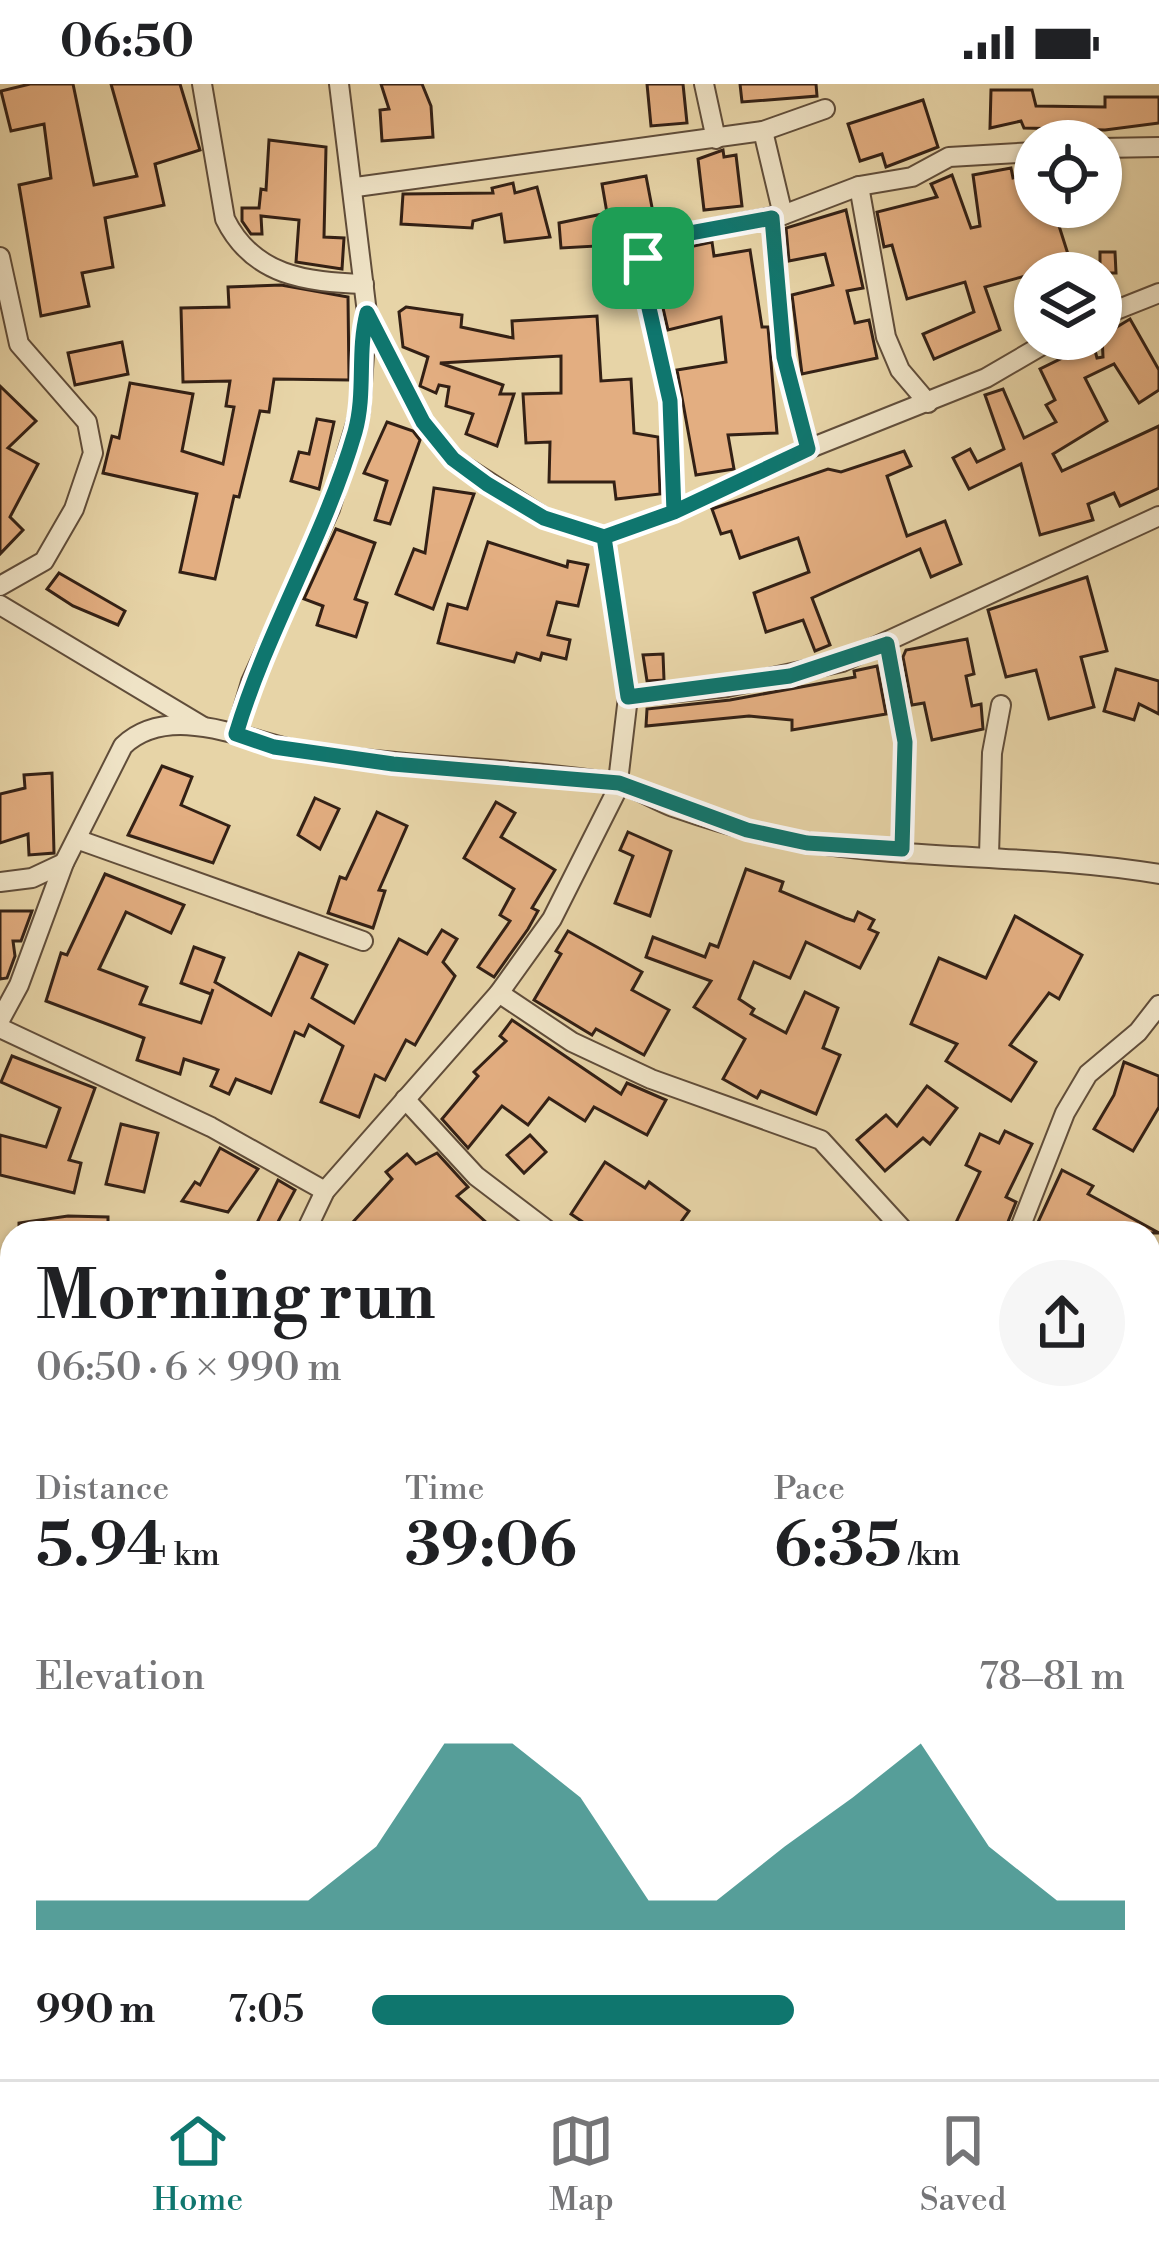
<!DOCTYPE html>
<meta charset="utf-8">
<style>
:root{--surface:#fff;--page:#f6f6f6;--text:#202124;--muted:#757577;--line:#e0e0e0;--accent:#0f766e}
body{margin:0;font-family:"Libre Bodoni",serif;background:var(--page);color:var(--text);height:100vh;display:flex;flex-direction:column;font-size:45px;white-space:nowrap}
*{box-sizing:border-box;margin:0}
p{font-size:39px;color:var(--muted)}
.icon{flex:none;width:66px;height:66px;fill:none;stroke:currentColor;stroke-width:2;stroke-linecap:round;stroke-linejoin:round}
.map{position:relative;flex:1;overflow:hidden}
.details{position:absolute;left:0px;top:1137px;width:1161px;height:858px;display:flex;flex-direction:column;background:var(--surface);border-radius:36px 36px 0 0;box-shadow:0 3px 9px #0004}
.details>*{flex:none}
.tools{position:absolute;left:1014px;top:36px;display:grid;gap:24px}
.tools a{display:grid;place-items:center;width:108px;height:108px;border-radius:50%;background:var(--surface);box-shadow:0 3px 9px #0004;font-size:60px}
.pin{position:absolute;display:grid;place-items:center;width:102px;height:102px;color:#fff;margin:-51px;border-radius:24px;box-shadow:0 6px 18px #0006}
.round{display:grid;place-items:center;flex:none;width:126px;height:126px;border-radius:63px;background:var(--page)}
.summary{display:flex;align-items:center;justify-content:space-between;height:204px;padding:0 36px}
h1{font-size:66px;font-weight:700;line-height:90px}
.metrics{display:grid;grid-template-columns:repeat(3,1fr);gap:18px;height:204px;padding:12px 36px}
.metrics div{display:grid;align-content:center}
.metrics b{font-size:60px;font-weight:700}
.metrics small{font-size:33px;font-weight:400}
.metrics p{font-size:33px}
.chart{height:336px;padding:24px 36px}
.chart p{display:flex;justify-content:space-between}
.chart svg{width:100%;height:216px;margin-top:12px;fill:var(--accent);opacity:.7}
ul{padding:0 36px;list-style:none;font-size:39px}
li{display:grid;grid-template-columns:192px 144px 1fr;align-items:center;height:90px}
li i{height:30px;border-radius:15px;background:var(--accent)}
.status{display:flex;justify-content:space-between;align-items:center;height:84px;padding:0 60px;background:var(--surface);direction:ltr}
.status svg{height:33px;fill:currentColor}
.tabs{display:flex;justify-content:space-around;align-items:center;height:168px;border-top:3px solid var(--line);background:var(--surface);font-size:33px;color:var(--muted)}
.tabs a{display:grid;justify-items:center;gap:6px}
.tabs .current{color:var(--accent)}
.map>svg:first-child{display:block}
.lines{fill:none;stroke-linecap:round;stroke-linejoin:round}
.stream{stroke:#6f7c6a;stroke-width:6}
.building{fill:#e3ae81;stroke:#332015;stroke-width:3}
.minor-casing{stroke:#604d3a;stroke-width:22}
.minor{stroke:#efe3c6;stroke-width:18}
.route-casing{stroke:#fff;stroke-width:24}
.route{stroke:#0f766e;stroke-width:15}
</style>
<div class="status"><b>06:50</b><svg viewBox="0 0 49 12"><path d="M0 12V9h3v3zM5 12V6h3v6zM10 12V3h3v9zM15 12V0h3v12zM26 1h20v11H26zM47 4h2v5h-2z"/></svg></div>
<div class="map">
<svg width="1159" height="1995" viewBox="0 0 1159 1995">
<rect width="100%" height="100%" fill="#e7d4a7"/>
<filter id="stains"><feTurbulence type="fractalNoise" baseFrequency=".00167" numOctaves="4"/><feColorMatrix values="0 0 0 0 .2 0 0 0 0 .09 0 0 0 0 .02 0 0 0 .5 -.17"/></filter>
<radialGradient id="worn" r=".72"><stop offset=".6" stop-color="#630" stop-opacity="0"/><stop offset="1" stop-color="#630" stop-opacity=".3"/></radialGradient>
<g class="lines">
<g class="stream">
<path d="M0,1513h12"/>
<path d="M913,1983l10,12"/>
</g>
</g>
<g class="building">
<path d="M30,0h43l21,101 43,-9 -26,-92h69l20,66 -45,14 9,41 -59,13 8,49 -31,6 7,33 -48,10 -22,-131 32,-7 -7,-54 -33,7 -10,-40z"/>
<path d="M381,0h41l9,22 2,31 -51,4 -2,-31 9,-1z"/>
<path d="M647,0h36l4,39 -36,3z"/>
<path d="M740,0h76l1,12 -75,6z"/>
<path d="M991,6h41l4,16 69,1v-10h54v26l-54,7 -81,-2 -3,-7 -31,7z"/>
<path d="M923,16l15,47 -52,20 -4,-13 -22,7 -12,-37z"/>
<path d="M269,56l57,7 -2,90 20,1 -2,31 -46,-7 3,-42 -38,-4 1,18h-11l-9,-13v-13h17l2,-19 5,1z"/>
<path d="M723,66l1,7 12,-2 6,51 -38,4 -6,-51z"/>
<path d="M1011,84l2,10 22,-6v35h18l21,66 -23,-4 -66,18 15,43 -66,29 -11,-25 51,-22 -9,-30 -58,17 -15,-54 -8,2 -7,-35 60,-15 -6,-13 21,-9 19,53 9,-2 -7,-51z"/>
<path d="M646,92l9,47 -29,6 7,69 -31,3 -6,-55 -35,2 -2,-25 48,-10 -5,-29z"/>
<path d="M513,99l2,10 22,-6 13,50 -45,5 -4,-28 -28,7 -1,7 -71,-4 2,-30 90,-1 -1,-5z"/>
<path d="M846,126l17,78 -16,3 8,32 14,-3 8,38 -75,16 -10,-79 41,-10 -8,-31 -36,7 -3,-33z"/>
<path d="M712,158l2,14 36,-6 12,77h6l9,106 -49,2 6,34 -38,6 -19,-105 49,-8 -5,-45 -53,13 -12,-53 27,-6 -3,-22z"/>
<path d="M1100,168h15l1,21h-16z"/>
<path d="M281,201l67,12 1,83 -75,-1 -5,33 -9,-1 -21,86 -5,-1 -19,83 -35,-7 17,-78 -94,-21 9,-37 7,2 11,-55 63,11 -11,57 41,13 11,-57 -8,-1 4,-25 -47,1 -2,-74 48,-1 -1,-20z"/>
<path d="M406,223l56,8 -1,12 52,11 -1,-17 85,-5 4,65 30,-2 3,54 24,4 2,57 -44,5 -2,-17h-65l1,-40 -24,1 -3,-49 38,-1v-37l-121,7 63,22 -3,9h14l-17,52 -31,-12 7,-20 -27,-8 3,-19 -10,-2 -3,8 -16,-7 8,-29 -25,-10 -4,-35z"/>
<path d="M1130,235l29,51v20l-20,13 -25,-39 -29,14 22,43 -54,33 9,17 97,-45v62l-39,18 -6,-13 -26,11 5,16 -53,15 -19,-71 -52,25 -16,-31 17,-9 7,13 27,-13 -19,-54 18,-6 21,49 32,-16 -10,-17 9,-5 -15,-31 53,-26 4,15 6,-1 -1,-21z"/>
<path d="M122,258l6,32 -53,11 -7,-32z"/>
<path d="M0,302l36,35 -28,27 30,16 -28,53 13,13 -23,24z"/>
<path d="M317,335l17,3 -15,67 -28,-8 8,-29 10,2z"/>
<path d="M387,338l26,9 7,9 -30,84 -15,-4 12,-39 -23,-8z"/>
<path d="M904,367l7,15 -24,10 20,60 38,-15 16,43 -30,13 -11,-28 -108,49 18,47 -15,6 -12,-31 -37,12 -12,-39 55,-21 -11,-34 -58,20 -9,-27 -10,3 -9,-25 116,-40 13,3z"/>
<path d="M434,404l40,6 -41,115 -37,-15 18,-45 11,4z"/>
<path d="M336,445l39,14 -20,56 12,4 -11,34 -39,-12 6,-19 -19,-7z"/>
<path d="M488,458l79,25 1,-6 20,4 -10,41 -21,-4 -9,33 22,5 -4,19 -24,-6 -2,7 -23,-7 -3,9 -76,-19 10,-39 19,5z"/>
<path d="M59,489l66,38 -7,14 -45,-19 -26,-17z"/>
<path d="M1087,493l20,74 -26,6 13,50 -45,12 -13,-49 -30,7 -18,-67z"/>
<path d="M967,555l7,35 -8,2 6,30 9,-2 2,25 -51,11 -8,-37 -12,2 -9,-48 3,-7z"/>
<path d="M663,570l1,26 -17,1 -4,-26z"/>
<path d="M877,582l9,48 -94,16v-10l-43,-4 -103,10 1,-17 83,-9 125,-23 -1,-6z"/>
<path d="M1116,585l43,12v33l-20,-10 -5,16 -30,-9z"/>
<path d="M162,682l30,11 -11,28 48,21 -16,37 -85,-28z"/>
<path d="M52,689l2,80 -25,2 -1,-21 -28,9v-49l25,-6 -1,-13z"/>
<path d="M315,714l24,11 -19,40 -22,-14z"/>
<path d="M496,718l19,11 -14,24 54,33 -23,38 6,3 -10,18 -34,48 -16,-10 32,-46 -10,-6 14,-26 -50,-31z"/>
<path d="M377,728l30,14 -28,64 6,1 -12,37 -45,-15 12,-36 6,2z"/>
<path d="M628,748l43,19 -21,65 -35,-13 18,-47 -13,-6z"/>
<path d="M746,785l37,13 -3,9 65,27 9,3 4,-9 16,8 -5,9 9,4 -18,35 -54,-26 -16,36 -36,-16 -15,37 15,10 -3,5 35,19 19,-41 33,16 -15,40 17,7 -24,59 -55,-23 -4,7 -34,-19 22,-40 -51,-32 17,-26 -65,-24 7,-20 52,20 5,-13 8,3z"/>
<path d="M105,790l79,31 -13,28 -45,-21 -27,57 48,18 -7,17 61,19 12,-34 -2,5 -30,-11 13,-36 30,11 -9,24 56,33 28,-62 28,12 -15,33 42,25 45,-84 28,15 15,-24 15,9 -14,23 12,14 -40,69 -9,-5 -21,40 -10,-5 -16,42 -38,-15 22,-56 -34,-21 -5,11 -9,-4 -24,61 -35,-14 -7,15 -18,-8 7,-16 -34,-11 -4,15 -43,-14 7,-22 -98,-37 15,-48 6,2z"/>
<path d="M0,827h32l-11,30h-8l2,15 -8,22 -7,1z"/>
<path d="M1015,832l67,39 -23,44 -10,-6 -39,52 26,17 -25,39 -65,-40 11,-17 -46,-20 28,-66 47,20z"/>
<path d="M568,847l74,41 -10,18 37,20 -25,45 -48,-26 -4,6 -58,-35 27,-46 -5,-3z"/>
<path d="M512,936l109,74 6,-11 39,17 -19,35 -53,-28 -9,14 -36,-23 -21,27 -26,-19 -34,42 -26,-29 36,-43 -4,-4 32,-31 -6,-5z"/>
<path d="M12,972l83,32 -26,72 12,3 -7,30 -74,-18v-40l46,12 14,-39 -59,-26z"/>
<path d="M1124,978l35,14v31l-26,44 -39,-22 20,-34z"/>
<path d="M927,1002l30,22 -27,36 -7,-6 -38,33 -28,-31 29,-25 11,11z"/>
<path d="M121,1040l37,9 -14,59 -38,-8z"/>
<path d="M1005,1047l27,13 -26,53 10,5 -11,27 -54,4 29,-61 -14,-7 14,-31 19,9z"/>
<path d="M530,1051l16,17 -22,21 -17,-18z"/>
<path d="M220,1064l38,21 -30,43 -46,-11 13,-19 5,3z"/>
<path d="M437,1069l31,34 -11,9 41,37h-155l49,-54 -6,-7 21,-18 9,10z"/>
<path d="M605,1078l40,26 4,-6 40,29 -16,22h-74l-28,-19z"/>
<path d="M1062,1086l31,16 -5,8 71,39h-126z"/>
<path d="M278,1096l17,10 -23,43h-20z"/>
<path d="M68,1132l40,1v16h-89v-10z"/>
</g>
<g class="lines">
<defs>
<g id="minor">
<path d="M202,0l23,135c28,57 81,63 139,65"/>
<path d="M704,0l12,55"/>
<path d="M763,47l20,84"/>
<path d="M1101,64l58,-1"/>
<path d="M859,102l27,151 14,33 28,33"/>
<path d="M356,103l407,-56 62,-22"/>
<path d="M772,133l12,140 24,92"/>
<path d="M0,173l19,87 68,78 6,31 -19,56 -30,52 -44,25"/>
<path d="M367,229l56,109 30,37 92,59 59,19 70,-25 134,-63 178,-71 67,-39"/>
<path d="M1101,232l58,-23"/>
<path d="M674,428l-4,-110 -28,-125 5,-28 27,-13 109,-21 76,-29 53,-9 37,-20 86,-5"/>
<path d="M0,521l202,121"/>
<path d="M887,560l18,98 -3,107"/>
<path d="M628,613l99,-10 115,-25 317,-146"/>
<path d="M236,649l15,-51 79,-173 30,-98 7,-98 -28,-229"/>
<path d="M79,756l284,101"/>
<path d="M989,771l3,-102 9,-48"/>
<path d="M0,798l32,-4 32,-15"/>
<path d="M499,909l73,49 79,37 170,61 85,93"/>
<path d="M0,936l19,-35 45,-122 59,-117c48,-46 128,-3 183,6 102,15 206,15 308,31 20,3 40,17 59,24 43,15 87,28 132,35 117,19 237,12 354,32"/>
<path d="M0,944l211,99 114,64"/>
<path d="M405,1015l71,77 75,57"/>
<path d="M305,1149l20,-42 174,-198 53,-74 65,-129 11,-93 -24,-160"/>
<path d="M1018,1149l47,-120 23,-39 50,-42 21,-27"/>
<path d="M0,1222l12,-2"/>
<path d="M1149,1296h10"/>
<path d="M1149,1391l10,-22"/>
<path d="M1149,1810l10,-12"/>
<path d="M388,1983v12"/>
<path d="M603,1989l30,6"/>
<path d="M84,1995l1,-12"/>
<path d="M1008,1995l12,-12"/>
</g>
</defs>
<use href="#minor" class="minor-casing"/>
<use href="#minor" class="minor"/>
</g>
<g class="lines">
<defs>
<path id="route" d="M643,174l-1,19 28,124 4,111 -70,25 -60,-19 -57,-34 -34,-25 -30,-37 -56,-109c-10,39 -1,80 -12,119 -30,104 -88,198 -119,302l38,13 119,17 226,19 128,47 60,13 95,6 3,-107 -18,-98 -97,32 -162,21 -24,-160 70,-25 134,-63 -24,-92 -12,-139 -98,18 -27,13 -4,9"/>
</defs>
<use href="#route" class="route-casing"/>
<use href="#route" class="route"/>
</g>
<rect width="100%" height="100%" filter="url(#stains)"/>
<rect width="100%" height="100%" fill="url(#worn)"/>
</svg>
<div class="tools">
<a><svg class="icon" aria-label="locate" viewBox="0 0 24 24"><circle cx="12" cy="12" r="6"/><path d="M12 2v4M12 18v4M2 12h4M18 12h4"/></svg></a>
<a><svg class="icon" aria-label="layers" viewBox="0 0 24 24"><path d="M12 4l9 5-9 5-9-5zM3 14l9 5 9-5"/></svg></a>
</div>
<div class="pin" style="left:643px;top:174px;background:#1e9e55"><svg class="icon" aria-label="arrive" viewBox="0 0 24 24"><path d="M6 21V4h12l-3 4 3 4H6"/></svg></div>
<section class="details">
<div class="summary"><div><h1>Morning run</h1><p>06:50 · 6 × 990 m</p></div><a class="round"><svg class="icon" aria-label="share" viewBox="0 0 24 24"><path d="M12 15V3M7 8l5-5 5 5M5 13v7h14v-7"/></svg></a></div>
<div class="metrics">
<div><p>Distance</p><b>5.94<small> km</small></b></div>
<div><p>Time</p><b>39:06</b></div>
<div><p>Pace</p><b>6:35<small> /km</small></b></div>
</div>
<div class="chart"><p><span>Elevation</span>78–81 m</p>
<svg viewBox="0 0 160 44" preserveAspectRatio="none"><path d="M0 44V38L10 38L20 38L30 38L40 38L50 27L60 6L70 6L80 17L90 38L100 38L110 27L120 17L130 6L140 27L150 38L160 38V44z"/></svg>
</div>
<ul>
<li><b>990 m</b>7:05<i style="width:56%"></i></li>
</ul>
</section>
</div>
<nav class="tabs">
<a class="current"><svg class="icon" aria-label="home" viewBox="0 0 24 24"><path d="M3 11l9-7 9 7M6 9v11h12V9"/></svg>Home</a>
<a><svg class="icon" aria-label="map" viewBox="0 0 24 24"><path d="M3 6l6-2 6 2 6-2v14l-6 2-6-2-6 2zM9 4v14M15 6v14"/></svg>Map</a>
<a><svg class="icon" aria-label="saved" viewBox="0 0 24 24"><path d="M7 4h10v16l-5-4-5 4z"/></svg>Saved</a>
</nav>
